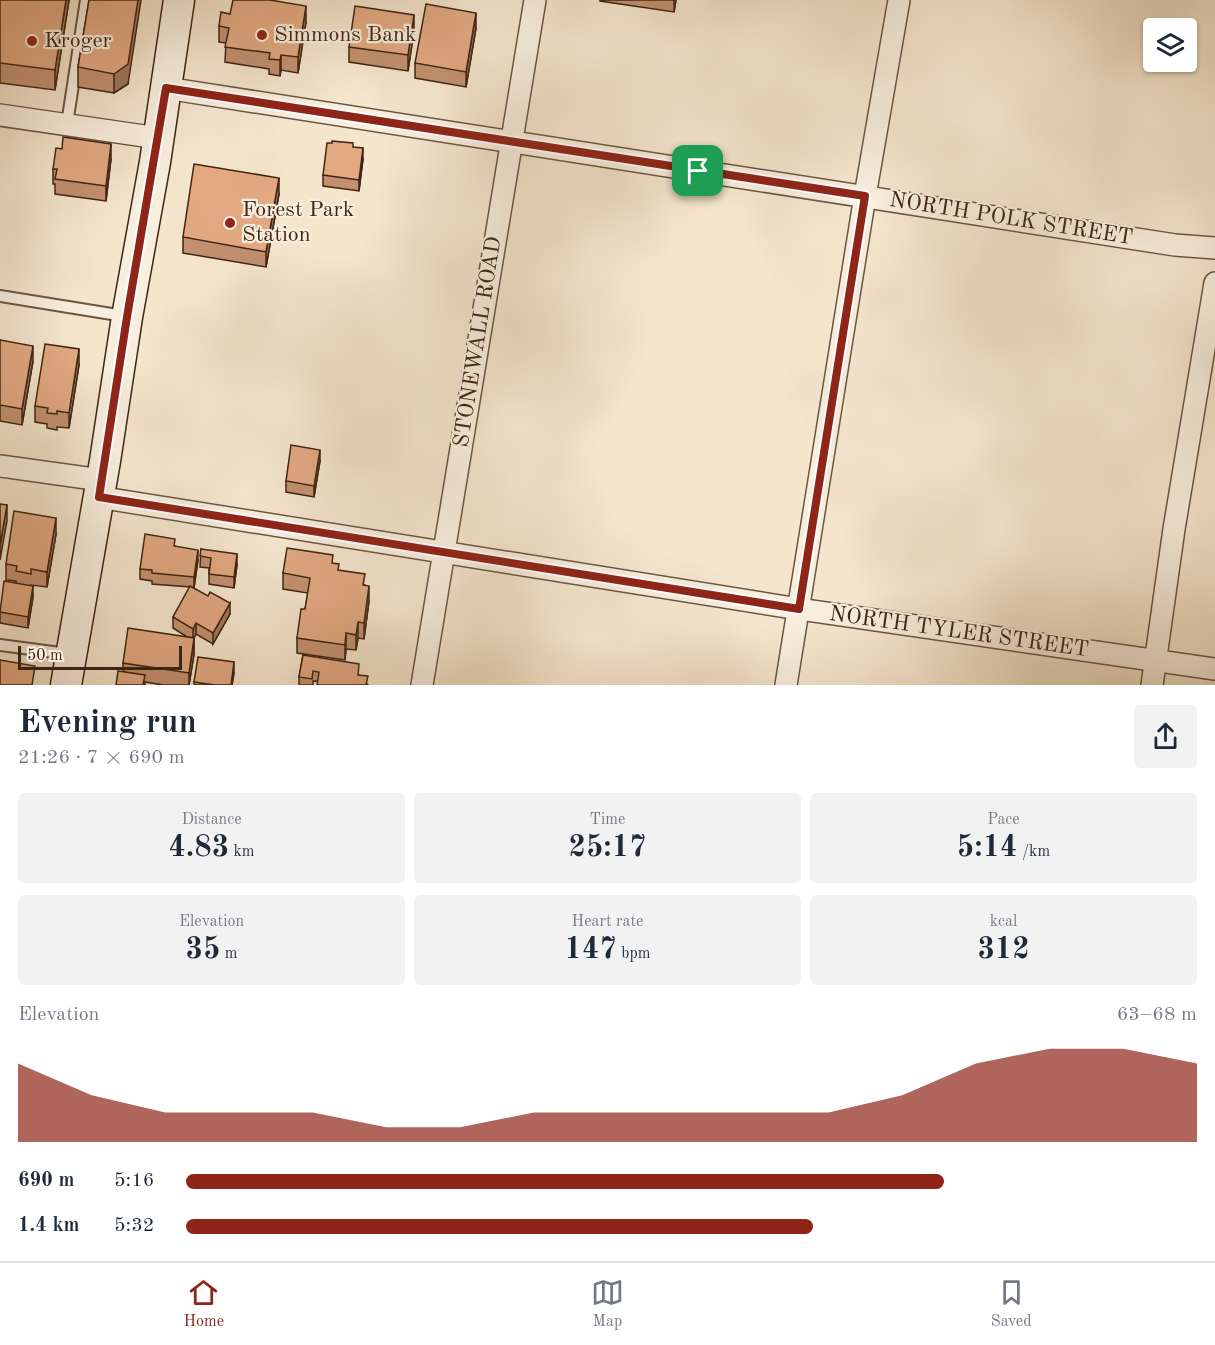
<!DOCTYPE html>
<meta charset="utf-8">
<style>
:root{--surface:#fff;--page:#f2f2f3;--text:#1f2937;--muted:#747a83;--line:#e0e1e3;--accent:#8f2418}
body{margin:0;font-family:"Old Standard TT",serif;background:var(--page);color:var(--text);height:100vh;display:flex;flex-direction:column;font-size:22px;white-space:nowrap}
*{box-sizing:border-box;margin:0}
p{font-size:20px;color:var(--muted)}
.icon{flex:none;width:33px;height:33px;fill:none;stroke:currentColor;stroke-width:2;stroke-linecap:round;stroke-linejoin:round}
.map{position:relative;height:685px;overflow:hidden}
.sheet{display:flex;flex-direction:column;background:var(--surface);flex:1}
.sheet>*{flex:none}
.fabs{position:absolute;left:1143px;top:18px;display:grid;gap:12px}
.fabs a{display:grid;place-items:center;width:54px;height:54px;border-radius:6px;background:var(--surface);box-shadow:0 2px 4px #0004;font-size:30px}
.scale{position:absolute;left:18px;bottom:15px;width:164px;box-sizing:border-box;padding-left:6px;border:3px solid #3f2513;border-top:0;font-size:16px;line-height:21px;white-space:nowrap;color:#3f2513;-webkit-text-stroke:4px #f8eede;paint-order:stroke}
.pin{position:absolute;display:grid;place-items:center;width:51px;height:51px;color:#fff;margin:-26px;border-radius:12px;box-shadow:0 3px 9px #0006}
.round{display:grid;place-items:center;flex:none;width:63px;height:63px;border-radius:6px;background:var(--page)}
.summary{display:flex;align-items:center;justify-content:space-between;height:102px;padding:0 18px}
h1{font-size:33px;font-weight:600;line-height:45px}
.figures{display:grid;grid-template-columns:repeat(3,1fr);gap:9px;height:102px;padding:6px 18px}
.figures div{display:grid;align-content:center;border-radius:6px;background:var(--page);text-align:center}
.figures b{font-size:30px;font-weight:600}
.figures small{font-size:16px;font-weight:400}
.figures p{font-size:16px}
.chart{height:168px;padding:12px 18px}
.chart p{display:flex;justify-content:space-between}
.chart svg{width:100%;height:108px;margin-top:6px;fill:var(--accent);opacity:.7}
ul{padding:0 18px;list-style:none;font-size:20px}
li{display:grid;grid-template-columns:96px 72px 1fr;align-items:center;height:45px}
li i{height:15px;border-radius:8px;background:var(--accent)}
.dock{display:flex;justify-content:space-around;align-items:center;height:84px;border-top:2px solid var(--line);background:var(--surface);font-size:16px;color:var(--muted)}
.dock a{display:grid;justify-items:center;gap:3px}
.dock .selected{color:var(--accent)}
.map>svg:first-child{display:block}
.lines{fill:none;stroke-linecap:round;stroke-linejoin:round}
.lane-casing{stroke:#6c5542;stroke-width:14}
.street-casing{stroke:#6c5542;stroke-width:24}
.secondary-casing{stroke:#3f2513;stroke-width:33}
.lane{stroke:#f8eede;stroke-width:10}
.street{stroke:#f8eede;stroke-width:21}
.secondary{stroke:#f8eede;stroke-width:30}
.wall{fill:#c29070;stroke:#3f2513;stroke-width:1.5}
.shaded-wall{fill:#9e765b;stroke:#3f2513;stroke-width:1.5}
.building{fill:#e1a882;stroke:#3f2513;stroke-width:1.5}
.route-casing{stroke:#fff;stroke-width:12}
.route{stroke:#8f2418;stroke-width:8}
.poi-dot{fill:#8f2418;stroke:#f8eede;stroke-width:2}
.labels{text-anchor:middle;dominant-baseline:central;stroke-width:4.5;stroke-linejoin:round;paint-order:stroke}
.poi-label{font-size:22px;fill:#3f2513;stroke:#f8eede;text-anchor:start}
.street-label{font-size:22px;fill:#3f2513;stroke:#f8eede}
</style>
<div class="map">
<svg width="1215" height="685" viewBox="0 0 1215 685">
<rect width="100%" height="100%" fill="#f4e5cd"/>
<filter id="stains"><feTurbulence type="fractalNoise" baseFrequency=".00333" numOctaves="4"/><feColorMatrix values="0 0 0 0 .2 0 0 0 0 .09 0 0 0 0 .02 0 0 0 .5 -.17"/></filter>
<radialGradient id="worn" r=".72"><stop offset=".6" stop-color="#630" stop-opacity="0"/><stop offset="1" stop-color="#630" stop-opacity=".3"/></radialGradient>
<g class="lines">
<defs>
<g id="lane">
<path d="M67,124l19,-124"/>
<path d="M0,296l124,20"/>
<path d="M0,645l68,9"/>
</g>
<g id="street">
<path d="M166,88l1009,157 40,3"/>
<path d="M0,115l158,23"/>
<path d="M0,466l101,14"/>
<path d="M98,497l701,112 416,60"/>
<path d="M422,685l113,-685"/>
<path d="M786,685l79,-489 34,-196"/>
<path d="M1152,685l22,-156 41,-246"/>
</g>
<path id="secondary" d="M66,685l39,-224 22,-144 28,-155 24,-162"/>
</defs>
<use href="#lane" class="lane-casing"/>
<use href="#street" class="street-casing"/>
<use href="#secondary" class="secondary-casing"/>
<use href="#lane" class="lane"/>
<use href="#street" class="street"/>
<use href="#secondary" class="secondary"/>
</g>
<g class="wall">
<path d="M0,0h69l-14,90 -55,-7z"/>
<path d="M89,0l39,84 -14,9 -36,-6v-20z"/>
<path d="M600,0h76l-2,12 -74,-11z"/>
<path d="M273,1l33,21 -8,51 -17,-3 -1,6 -11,-2v-5l-44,-7 1,-19 -7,-1v-16l11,-12z"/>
<path d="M476,28l-10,59 -51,-9v-15z"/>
<path d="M414,31l-6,40 -59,-9v-15z"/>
<path d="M353,147l10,12 -4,32 -36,-5v-11z"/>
<path d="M111,159l-5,42 -51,-7v-10h-2v-15z"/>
<path d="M279,194l-13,73 -83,-14v-16z"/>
<path d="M0,340l33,21 -11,64 -22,-4z"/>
<path d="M79,365l-10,63 -12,-1v3l-10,-2v-4l-12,-2v-16z"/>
<path d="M320,461l-6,36 -28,-5v-11z"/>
<path d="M56,534l-9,53 -16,-2 2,12 -5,31 -28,-5v-13l16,-27v-2l-10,-1v-16z"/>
<path d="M175,546l23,14 -4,28 -2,-1 38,27 -17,30 -17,-10 -2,4v16l-5,31h-26l-18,-3v3l-22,-14v-8l66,-25 -16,-10v-11l17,-30 -38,-3v-3l-12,-2v-10z"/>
<path d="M201,549l36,16 -3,23 -25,-4v-16l-9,-1z"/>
<path d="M333,564l6,7 26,14 4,16 -5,38 -6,-1 -2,12 -10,-1 -1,11 -48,-7v-15l8,-29 3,-16 -25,-4v-16z"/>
<path d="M303,655l56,20 9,10 -55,-4v4h-14v-8z"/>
<path d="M234,673l-2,12h-38v-3z"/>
</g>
<g class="shaded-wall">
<path d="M66,0h3l-14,90v-20z"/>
<path d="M138,0h3l-13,84 -14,9v-19z"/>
<path d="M674,0h2l-2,12z"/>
<path d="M306,6v16l-8,51v-16z"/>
<path d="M476,13v15l-10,59v-15z"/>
<path d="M414,15v16l-6,40v-16z"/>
<path d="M281,55v15l-1,6v-16z"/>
<path d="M111,144v15l-5,42v-15z"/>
<path d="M363,148v11l-4,32v-11z"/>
<path d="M279,178v16l-13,73v-15z"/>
<path d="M33,346v15l-11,64v-16z"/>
<path d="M79,349v16l-10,63v-15z"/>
<path d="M320,450v11l-6,36v-11z"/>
<path d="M7,505v16l-7,39v-15z"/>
<path d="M56,518v16l-9,53v-15z"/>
<path d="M198,550v10l-4,28v-11z"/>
<path d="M237,554v11l-3,23v-11z"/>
<path d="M33,586v11l-5,31v-11z"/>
<path d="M369,586v15l-5,38v-16z"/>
<path d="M230,603v11l-17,30v-11z"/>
<path d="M358,622v16l-2,12v-15z"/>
<path d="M196,623v11l-3,6v-11z"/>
<path d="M346,633v16l-1,11v-15z"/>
<path d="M194,638v16l-5,31v-12z"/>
<path d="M234,662v11l-2,12h-1z"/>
</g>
<g class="building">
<path d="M0,0h66l-11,70 -55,-7z"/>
<path d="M89,0h49l-10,64 -14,10 -36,-7z"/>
<path d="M233,0h37l36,6 -8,51 -17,-2 -1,5 -11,-1 1,-6 -45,-6 4,-19 -10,-2 2,-14 9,2z"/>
<path d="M426,4l50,9 -10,59 -51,-9z"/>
<path d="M355,6l59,9 -6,40 -59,-8z"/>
<path d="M63,137l48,7 -5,42 -51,-7 2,-10h-4l3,-21 6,1z"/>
<path d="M332,141l21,2v4l10,1 -4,32 -36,-5 4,-32h5z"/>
<path d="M194,164l85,14 -13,74 -83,-15z"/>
<path d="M0,340l33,6 -11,63 -22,-4z"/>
<path d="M45,344l34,5 -10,64 -12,-2v3l-10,-1 1,-5 -13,-2z"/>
<path d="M291,445l29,5 -6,36 -28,-5z"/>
<path d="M0,504l7,1 -7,40z"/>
<path d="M14,511l42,7 -9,54 -16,-3v5l-15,-3 1,-5 -11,-2z"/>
<path d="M145,534l30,5 -1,7 24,4 -4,27 -42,-4v-3l-12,-1z"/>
<path d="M287,548l46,7 -1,8 7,1 -1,6 27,4 -2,11 6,1 -5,37 -6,-1 -2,13 -10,-2 -1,12 -48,-7 4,-29h4l5,-31 -27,-5z"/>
<path d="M201,549l36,5 -3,23 -25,-3 2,-16 -11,-2z"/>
<path d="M4,581l29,5 -5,31 -28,-5z"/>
<path d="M190,586l18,10 2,-4 20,11 -17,30 -17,-10 -3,6 -20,-12z"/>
<path d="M128,628l66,10 -5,35 -66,-10z"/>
<path d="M303,655l56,9 -1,11 10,1 -2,9h-49l2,-13 -6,-1 -1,8 -13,-2z"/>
<path d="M198,657l36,5 -3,23h-16l-21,-3z"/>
<path d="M0,660l35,6 -3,19h-32z"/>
<path d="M118,671l27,4 -2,10h-27z"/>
</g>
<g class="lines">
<defs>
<path id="route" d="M166,88l699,108 -66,413 -700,-112 28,-180z"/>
</defs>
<use href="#route" class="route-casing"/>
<use href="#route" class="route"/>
</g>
<g class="poi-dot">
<circle cx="262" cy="35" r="6"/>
<circle cx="32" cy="41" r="6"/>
<circle cx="230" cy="223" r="6"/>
</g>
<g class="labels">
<g class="poi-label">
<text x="274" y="35">Simmons Bank</text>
<text x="44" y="41">Kroger</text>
<text x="242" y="210">Forest Park<tspan x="242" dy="25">Station</tspan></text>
</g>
<g class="street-label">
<text transform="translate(1011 219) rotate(9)">NORTH POLK STREET</text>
<text transform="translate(478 342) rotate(-81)">STONEWALL ROAD</text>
<text transform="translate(959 632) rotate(8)">NORTH TYLER STREET</text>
</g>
</g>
<rect width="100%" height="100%" filter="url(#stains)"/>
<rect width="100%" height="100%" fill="url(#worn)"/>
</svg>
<div class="fabs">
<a><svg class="icon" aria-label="layers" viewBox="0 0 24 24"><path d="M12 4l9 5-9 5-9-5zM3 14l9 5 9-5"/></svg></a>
</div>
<div class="scale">50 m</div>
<div class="pin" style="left:698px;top:171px;background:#1e9e55"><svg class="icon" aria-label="arrive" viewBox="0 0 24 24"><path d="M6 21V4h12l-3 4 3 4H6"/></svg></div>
</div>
<section class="sheet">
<div class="summary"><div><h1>Evening run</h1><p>21:26 · 7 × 690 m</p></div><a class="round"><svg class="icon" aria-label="share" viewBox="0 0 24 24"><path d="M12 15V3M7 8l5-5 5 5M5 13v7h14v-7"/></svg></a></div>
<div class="figures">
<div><p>Distance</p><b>4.83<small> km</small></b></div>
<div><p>Time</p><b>25:17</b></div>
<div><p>Pace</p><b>5:14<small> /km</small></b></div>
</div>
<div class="figures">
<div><p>Elevation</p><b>35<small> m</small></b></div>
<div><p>Heart rate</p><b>147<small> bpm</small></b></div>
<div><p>kcal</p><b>312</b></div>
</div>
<div class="chart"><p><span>Elevation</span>63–68 m</p>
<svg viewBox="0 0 160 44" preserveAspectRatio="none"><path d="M0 44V12L10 25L20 32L30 32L40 32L50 38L60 38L70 32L80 32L90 32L100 32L110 32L120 25L130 12L140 6L150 6L160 12V44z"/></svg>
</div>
<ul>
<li><b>690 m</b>5:16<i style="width:75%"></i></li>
<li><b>1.4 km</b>5:32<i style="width:62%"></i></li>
</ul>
</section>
<nav class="dock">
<a class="selected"><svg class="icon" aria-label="home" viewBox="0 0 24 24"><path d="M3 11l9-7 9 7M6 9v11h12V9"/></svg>Home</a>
<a><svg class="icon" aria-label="map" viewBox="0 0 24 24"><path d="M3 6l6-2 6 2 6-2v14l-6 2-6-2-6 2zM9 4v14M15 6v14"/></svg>Map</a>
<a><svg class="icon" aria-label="saved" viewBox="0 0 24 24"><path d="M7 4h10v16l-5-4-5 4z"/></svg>Saved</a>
</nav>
